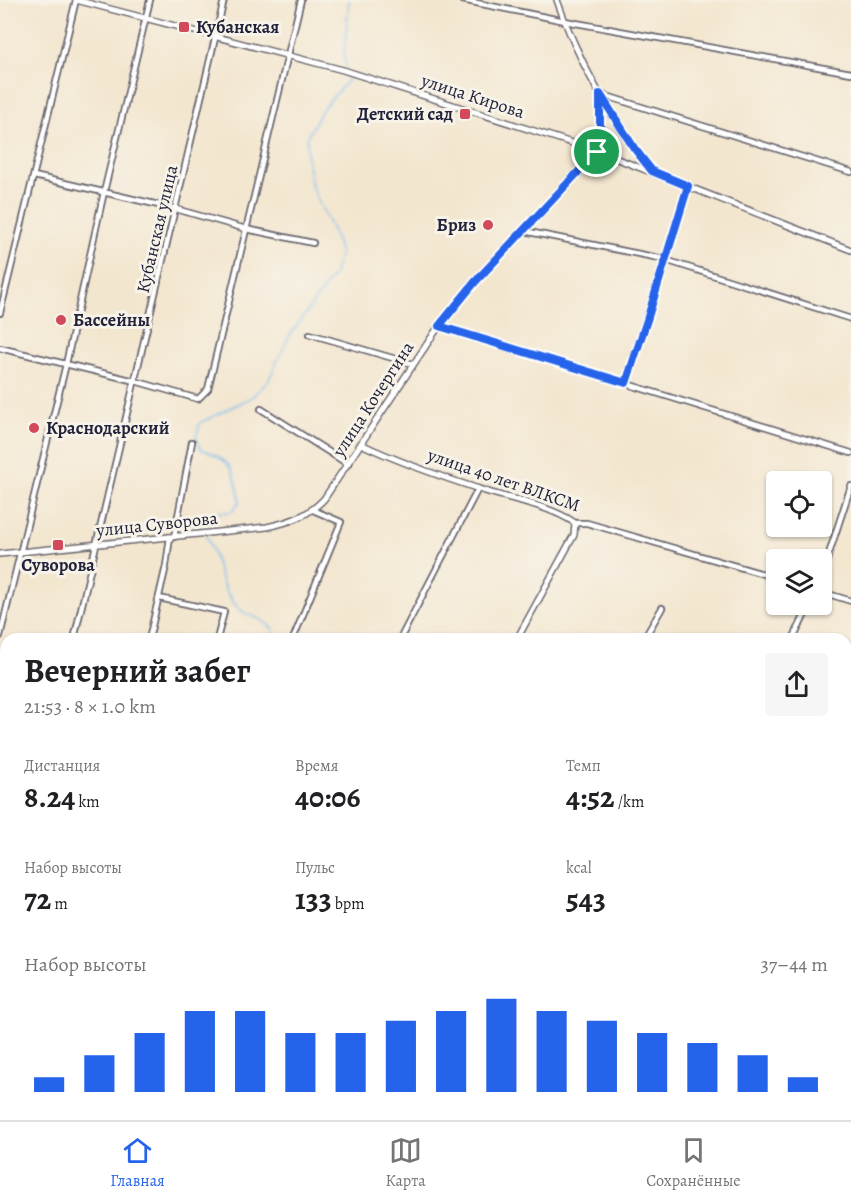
<!DOCTYPE html>
<html lang="ru">
<meta charset="utf-8">
<style>
:root{--surface:#fff;--page:#f6f6f6;--text:#202124;--muted:#757577;--line:#e0e0e0;--accent:#2563eb}
body{margin:0;font-family:Alegreya,serif;background:var(--page);color:var(--text);height:100vh;display:flex;flex-direction:column;font-size:22px;white-space:nowrap}
*{box-sizing:border-box;margin:0}
p{font-size:20px;color:var(--muted)}
.icon{flex:none;width:33px;height:33px;fill:none;stroke:currentColor;stroke-width:2;stroke-linecap:round;stroke-linejoin:round}
.map{position:relative;flex:1;overflow:hidden}
.panel{position:absolute;left:0px;top:633px;width:852px;height:488px;display:flex;flex-direction:column;background:var(--surface);border-radius:18px 18px 0 0;box-shadow:0 2px 4px #0004}
.panel>*{flex:none}
.buttons{position:absolute;left:766px;top:471px;display:grid;gap:12px}
.buttons a{display:grid;place-items:center;width:66px;height:66px;border-radius:6px;background:var(--surface);box-shadow:0 2px 4px #0004;font-size:30px}
.pin{position:absolute;display:grid;place-items:center;width:51px;height:51px;color:#fff;margin:-26px;border:3px solid #fff;border-radius:50%;box-shadow:0 2px 6px #0007}
.round{display:grid;place-items:center;flex:none;width:63px;height:63px;border-radius:6px;background:var(--page)}
.head{display:flex;align-items:center;justify-content:space-between;height:102px;padding:0 24px}
h1{font-size:33px;font-weight:700;line-height:45px}
.stats{display:grid;grid-template-columns:repeat(3,1fr);gap:9px;height:102px;padding:6px 24px}
.stats div{display:grid;align-content:center}
.stats b{font-size:30px;font-weight:700}
.stats small{font-size:16px;font-weight:400}
.stats p{font-size:16px}
.chart{height:168px;padding:12px 24px}
.chart p{display:flex;justify-content:space-between}
.chart svg{width:100%;height:108px;margin-top:6px;stroke:var(--accent);stroke-width:6}
.menu{display:flex;justify-content:space-around;align-items:center;height:84px;border-top:2px solid var(--line);background:var(--surface);font-size:16px;color:var(--muted)}
.menu a{display:grid;justify-items:center;gap:3px}
.menu .current{color:var(--accent)}
.map>svg:first-child{display:block}
.lines{fill:none;stroke-linecap:round;stroke-linejoin:round}
.stream{stroke:#77bbed;stroke-width:1.5}
.minor-casing{stroke:#6b676f;stroke-width:8}
.tertiary-casing{stroke:#6b676f;stroke-width:8}
.minor{stroke:#fff;stroke-width:4.5}
.tertiary{stroke:#fff;stroke-width:5}
.route-casing{stroke:#fff;stroke-width:12}
.route{stroke:#2563eb;stroke-width:8}
.poi-dot{fill:#d1495b;stroke:#f7f3e8;stroke-width:2}
.labels{text-anchor:middle;dominant-baseline:central;stroke-width:6;stroke-linejoin:round;paint-order:stroke}
.poi-label{font-size:18px;font-weight:bold;fill:#22223b;stroke:#f7f3e8;text-anchor:start}
.street-label{font-size:18px;fill:#22223b;stroke:#f7f3e8}
</style>
<div class="map">
<svg width="851" height="1120" viewBox="0 0 851 1120">
<rect width="100%" height="100%" fill="#f7f3e8"/>
<filter id="ink" filterUnits="userSpaceOnUse"><feTurbulence type="fractalNoise" baseFrequency=".0167" numOctaves="2"/><feDisplacementMap in="SourceGraphic" scale="12" xChannelSelector="R" yChannelSelector="G"/><feConvolveMatrix kernelMatrix="1 2 1 2 8 2 1 2 1" color-interpolation-filters="sRGB"/></filter>
<filter id="wash" filterUnits="userSpaceOnUse"><feTurbulence type="fractalNoise" baseFrequency=".008" numOctaves="4" result="noise"/><feDisplacementMap in="SourceGraphic" scale="24" xChannelSelector="R" yChannelSelector="G"/><feGaussianBlur stdDeviation="1.35" result="paint"/><feColorMatrix in="noise" values="0 0 0 0 0 0 0 0 0 0 0 0 0 0 0 0 0 1.4 0 .05"/><feComposite in="paint" operator="in"/></filter>
<g filter="url(#wash)">
<rect width="100%" height="100%" fill="#f3e6cf"/>
<g class="lines">
<g class="stream">
<path d="M346,68l-2,-13 5,-55"/>
<path d="M204,531l-3,-5 2,-13 28,-1 9,-11c-5,-29 -8,-42 -39,-52l-5,-12 4,-14 52,-26 16,-16 20,-43 46,-64 6,-21 -7,-21 -21,-45 -5,-29v-21l16,-29 25,-28 -2,-8"/>
<path d="M206,535c13,25 12,57 36,76 6,4 14,6 21,10 4,3 7,6 11,9v9"/>
<path d="M0,874l6,-4"/>
</g>
</g>
</g>
<g filter="url(#ink)">
<g class="lines">
<defs>
<g id="minor">
<path d="M462,0l103,21 286,52"/>
<path d="M600,94l251,78"/>
<path d="M34,176l142,33 70,20 67,14"/>
<path d="M524,231l135,27 192,61"/>
<path d="M0,313l76,-313"/>
<path d="M439,326l412,127"/>
<path d="M310,334l103,30"/>
<path d="M0,348l135,33 63,18 10,-10 93,-389"/>
<path d="M626,383l62,-197"/>
<path d="M261,409l87,55"/>
<path d="M575,523h12l190,55"/>
<path d="M174,537l18,-95"/>
<path d="M822,575l29,-89"/>
<path d="M822,592l29,9"/>
<path d="M159,598l65,14 -7,27"/>
<path d="M0,636l66,-272 38,-172 46,-192"/>
<path d="M74,639l150,-639"/>
<path d="M149,639l17,-73 4,-29"/>
<path d="M293,639l48,-117 -28,-12"/>
<path d="M400,639l78,-150"/>
<path d="M644,639l18,-31"/>
<path d="M793,639l17,-35"/>
<path d="M0,708l6,1"/>
<path d="M846,810l5,-10"/>
<path d="M846,856l5,3"/>
<path d="M0,865l6,-4"/>
<path d="M0,917l6,-12"/>
<path d="M846,929l5,-12"/>
<path d="M846,940l5,2"/>
<path d="M0,1042l6,-6"/>
<path d="M846,1099l5,-9"/>
<path d="M141,1120l2,-6"/>
<path d="M339,1120l3,-6"/>
<path d="M398,1120l3,-6"/>
<path d="M458,1120l2,-6"/>
<path d="M542,1120l3,-6"/>
<path d="M648,1120l3,-6"/>
<path d="M729,1120l3,-6"/>
<path d="M835,1120l3,-6"/>
</g>
<g id="tertiary">
<path d="M76,0l267,70 254,81 254,99"/>
<path d="M557,0c19,56 56,125 94,170"/>
<path d="M361,444c38,18 78,32 118,45 31,11 68,15 96,34l-1,12 -57,104"/>
<path d="M0,554l267,-27c23,-5 41,-11 57,-28l115,-173 36,-44 122,-131 3,-14v-43"/>
<path d="M252,1120l3,-6"/>
</g>
</defs>
<use href="#minor" class="minor-casing"/>
<use href="#tertiary" class="tertiary-casing"/>
<use href="#minor" class="minor"/>
<use href="#tertiary" class="tertiary"/>
</g>
</g>
<g class="lines" filter="url(#ink)">
<defs>
<path id="route" d="M600,94l34,54 18,23 36,15 -41,134 -21,63 -187,-57 36,-44 122,-130 3,-15z"/>
</defs>
<use href="#route" class="route-casing"/>
<use href="#route" class="route"/>
</g>
<g class="poi-dot">
<rect x="178" y="21" width="12" height="12" rx="3"/>
<rect x="459" y="108" width="12" height="12" rx="3"/>
<circle cx="488" cy="225" r="6"/>
<circle cx="61" cy="320" r="6"/>
<circle cx="34" cy="428" r="6"/>
<rect x="52" y="539" width="12" height="12" rx="3"/>
</g>
<g class="labels">
<g class="poi-label">
<text x="196" y="27">Кубанская</text>
<text x="453" y="114" text-anchor="end">Детский сад</text>
<text x="476" y="225" text-anchor="end">Бриз</text>
<text x="73" y="320">Бассейны</text>
<text x="46" y="428">Краснодарский</text>
<text x="58" y="565" text-anchor="middle">Суворова</text>
</g>
<g class="street-label">
<text transform="translate(473 96) rotate(18)">улица Кирова</text>
<text transform="translate(157 229) rotate(-77)">Кубанская улица</text>
<text transform="translate(373 399) rotate(-57)">улица Кочергина</text>
<text transform="translate(504 480) rotate(19)">улица 40 лет ВЛКСМ</text>
<text transform="translate(157 524) rotate(-6)">улица Суворова</text>
</g>
</g>
</svg>
<div class="buttons">
<a><svg class="icon" aria-label="locate" viewBox="0 0 24 24"><circle cx="12" cy="12" r="6"/><path d="M12 2v4M12 18v4M2 12h4M18 12h4"/></svg></a>
<a><svg class="icon" aria-label="layers" viewBox="0 0 24 24"><path d="M12 4l9 5-9 5-9-5zM3 14l9 5 9-5"/></svg></a>
</div>
<div class="pin" style="left:597px;top:152px;background:#1e9e55"><svg class="icon" aria-label="arrive" viewBox="0 0 24 24"><path d="M6 21V4h12l-3 4 3 4H6"/></svg></div>
<section class="panel">
<div class="head"><div><h1>Вечерний забег</h1><p>21:53 · 8 × 1.0 km</p></div><a class="round"><svg class="icon" aria-label="share" viewBox="0 0 24 24"><path d="M12 15V3M7 8l5-5 5 5M5 13v7h14v-7"/></svg></a></div>
<div class="stats">
<div><p>Дистанция</p><b>8.24<small> km</small></b></div>
<div><p>Время</p><b>40:06</b></div>
<div><p>Темп</p><b>4:52<small> /km</small></b></div>
</div>
<div class="stats">
<div><p>Набор высоты</p><b>72<small> m</small></b></div>
<div><p>Пульс</p><b>133<small> bpm</small></b></div>
<div><p>kcal</p><b>543</b></div>
</div>
<div class="chart"><p><span>Набор высоты</span>37–44 m</p>
<svg viewBox="0 0 160 44" preserveAspectRatio="none"><path d="M5 44V38M15 44V29M25 44V20M35 44V11M45 44V11M55 44V20M65 44V20M75 44V15M85 44V11M95 44V6M105 44V11M115 44V15M125 44V20M135 44V24M145 44V29M155 44V38"/></svg>
</div>
</section>
</div>
<nav class="menu">
<a class="current"><svg class="icon" aria-label="home" viewBox="0 0 24 24"><path d="M3 11l9-7 9 7M6 9v11h12V9"/></svg>Главная</a>
<a><svg class="icon" aria-label="map" viewBox="0 0 24 24"><path d="M3 6l6-2 6 2 6-2v14l-6 2-6-2-6 2zM9 4v14M15 6v14"/></svg>Карта</a>
<a><svg class="icon" aria-label="saved" viewBox="0 0 24 24"><path d="M7 4h10v16l-5-4-5 4z"/></svg>Сохранённые</a>
</nav>
